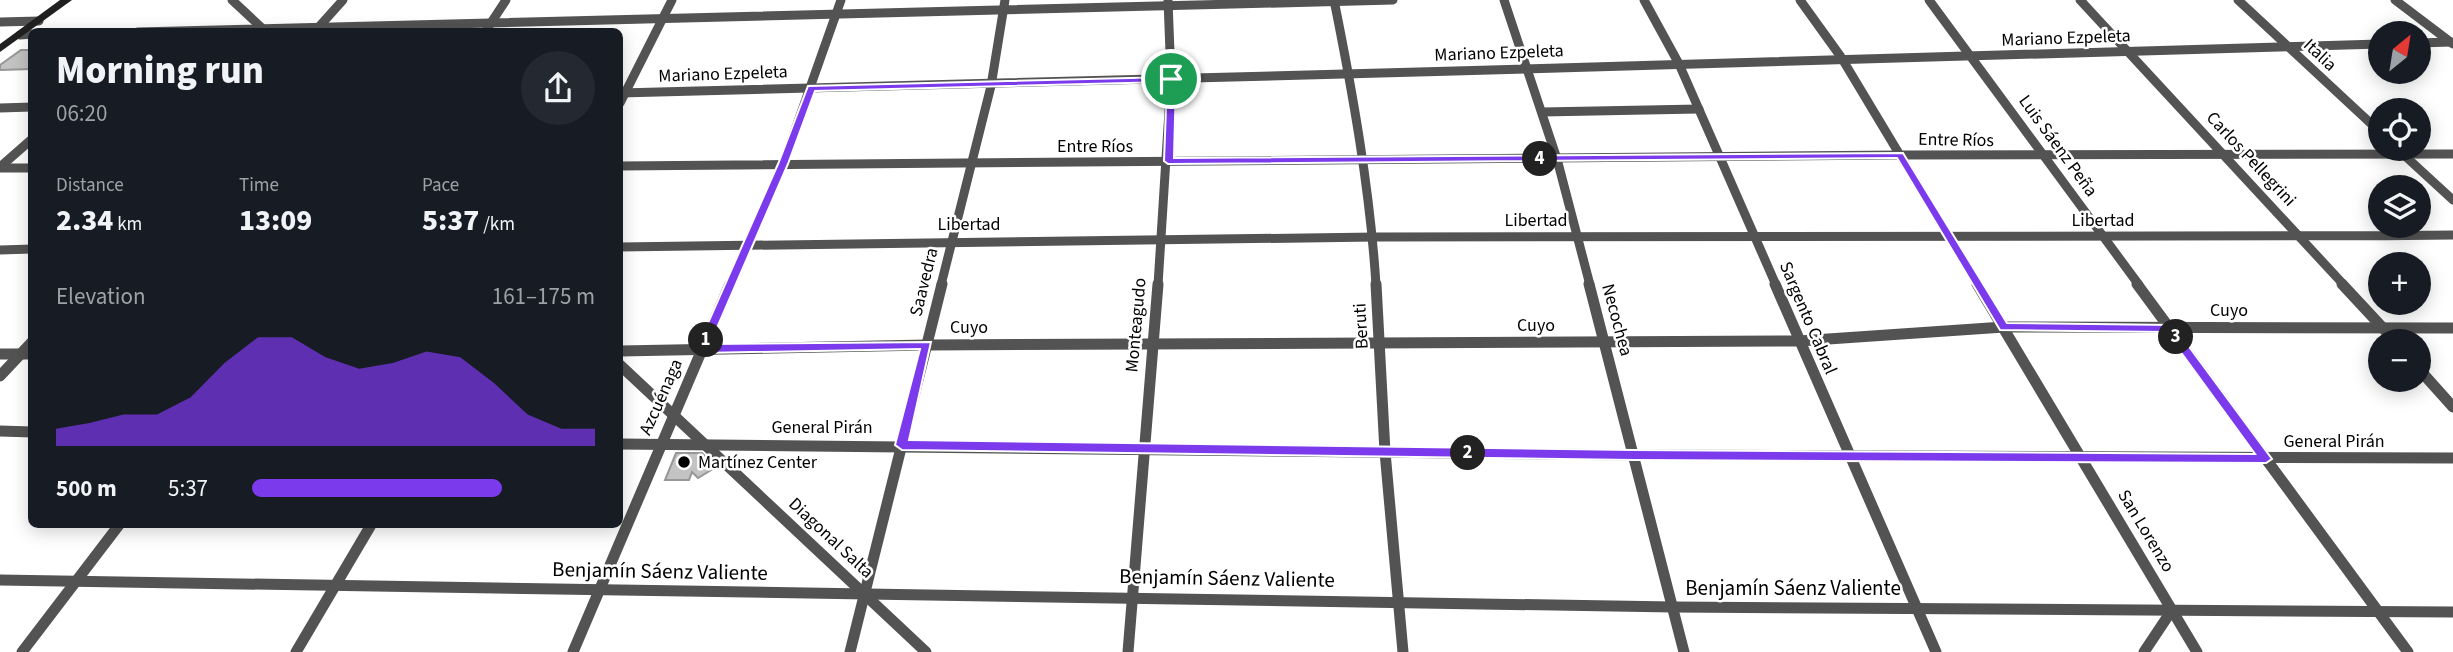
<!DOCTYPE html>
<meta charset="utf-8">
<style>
:root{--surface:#171b24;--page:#242831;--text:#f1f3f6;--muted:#9ea1a6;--accent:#7c3aed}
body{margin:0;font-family:"Source Sans 3",sans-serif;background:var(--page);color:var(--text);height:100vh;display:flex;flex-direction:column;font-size:26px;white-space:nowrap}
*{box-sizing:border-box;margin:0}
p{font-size:23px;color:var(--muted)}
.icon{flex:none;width:38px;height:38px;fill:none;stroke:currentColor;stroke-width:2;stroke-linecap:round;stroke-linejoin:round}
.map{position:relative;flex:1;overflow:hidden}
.panel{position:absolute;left:28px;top:28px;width:595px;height:500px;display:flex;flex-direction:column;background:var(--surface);border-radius:10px;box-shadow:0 4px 18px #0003}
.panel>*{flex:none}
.needle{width:46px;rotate:30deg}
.fabs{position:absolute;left:2368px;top:21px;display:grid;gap:14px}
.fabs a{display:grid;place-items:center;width:63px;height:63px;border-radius:50%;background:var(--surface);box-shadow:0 4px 18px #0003;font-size:35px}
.pin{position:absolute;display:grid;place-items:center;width:60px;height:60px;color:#fff;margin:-30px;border:4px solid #fff;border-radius:50%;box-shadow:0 2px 7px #0007}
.km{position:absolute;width:35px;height:35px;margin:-18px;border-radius:50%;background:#222;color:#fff;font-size:19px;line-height:35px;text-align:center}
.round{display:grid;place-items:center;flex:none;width:74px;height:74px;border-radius:37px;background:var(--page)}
.overview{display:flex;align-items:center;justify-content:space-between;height:119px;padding:0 28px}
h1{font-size:38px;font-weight:800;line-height:52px}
.metrics{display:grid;grid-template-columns:repeat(3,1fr);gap:10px;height:119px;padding:7px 28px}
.metrics div{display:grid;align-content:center}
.metrics b{font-size:30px;font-weight:800}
.metrics small{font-size:19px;font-weight:400}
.metrics p{font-size:19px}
.chart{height:196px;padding:14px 28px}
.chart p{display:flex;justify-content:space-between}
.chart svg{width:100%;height:126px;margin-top:7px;fill:var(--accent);opacity:.7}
ul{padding:0 28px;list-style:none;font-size:23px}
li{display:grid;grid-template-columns:112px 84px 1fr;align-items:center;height:52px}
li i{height:18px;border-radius:9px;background:var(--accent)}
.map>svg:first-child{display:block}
.building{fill:#c3c3c3;stroke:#979797;stroke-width:2}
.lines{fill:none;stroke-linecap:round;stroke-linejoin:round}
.street-far1{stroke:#535353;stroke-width:9}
.street{stroke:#535353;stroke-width:11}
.secondary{fill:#202020;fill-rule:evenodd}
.route{fill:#7c3aed;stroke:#fff;stroke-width:2;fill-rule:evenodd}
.poi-dot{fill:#000;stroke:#fff;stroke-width:2.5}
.labels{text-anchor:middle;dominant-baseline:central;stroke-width:5;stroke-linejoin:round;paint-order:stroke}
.street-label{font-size:18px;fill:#000;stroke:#fff}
.poi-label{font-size:18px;fill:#000;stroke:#fff;text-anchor:start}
.near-street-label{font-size:21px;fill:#000;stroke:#fff}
</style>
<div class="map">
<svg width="2453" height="652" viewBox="0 0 2453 652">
<rect width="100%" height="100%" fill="#fff"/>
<g class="building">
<path d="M21,50h11v19l-32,1v-5z"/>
<path d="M676,453h26l14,14 -18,11 -6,-6 -3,8h-24z"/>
</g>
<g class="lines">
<g class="street-far1">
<path d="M232,0l31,29"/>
<path d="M1334,0c19,94 36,190 42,285"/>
<path d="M1504,0l53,159 33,126"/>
<path d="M1644,0l35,64 97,221"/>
<path d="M1800,0l41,57 137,228"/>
<path d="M1929,0l210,285"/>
<path d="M2080,0l264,285"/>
<path d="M2238,0l142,132"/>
<path d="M2395,0l58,44"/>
<path d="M0,22l39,-1"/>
<path d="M317,29l26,-29"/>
<path d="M138,32l1255,-32"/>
<path d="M485,32l21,-32"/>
<path d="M20,35l12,-1"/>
<path d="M2418,43l33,-1"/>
<path d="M620,93c587,-11 1173,-35 1760,-49"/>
<path d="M620,103l52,-103"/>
<path d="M0,108l32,-1"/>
<path d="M1542,112l157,-3"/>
<path d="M2404,155l49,45"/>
<path d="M620,166l1280,-11 553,-1"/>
<path d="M0,167l32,-28"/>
<path d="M0,168h32"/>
<path d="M620,247c252,-3 504,-8 755,-10 360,-3 719,2 1078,-2"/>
<path d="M0,250l32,-1"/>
<path d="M729,285l54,-121 58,-164"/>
<path d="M941,285l50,-199 14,-86"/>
<path d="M1158,285l13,-206 -3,-79"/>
</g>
<g class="street">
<path d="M1376,284l9,168 18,200"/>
<path d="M1589,284l95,368"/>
<path d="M1775,284l161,368"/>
<path d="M1977,284l220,368"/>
<path d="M2137,284l271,368"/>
<path d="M2342,284l53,57"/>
<path d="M620,351l307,-6 872,-4 205,-14 449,1"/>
<path d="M0,354h32"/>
<path d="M620,365l306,287"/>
<path d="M2418,368l35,39"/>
<path d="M0,376l32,-34"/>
<path d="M0,431l32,1"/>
<path d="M620,444l1014,11 819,3"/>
<path d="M0,580l1673,27 780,5"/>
<path d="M22,652l97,-127"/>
<path d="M296,652l75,-127"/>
<path d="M573,652l157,-368"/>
<path d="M850,652l92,-368"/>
<path d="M1128,652l30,-368"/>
<path d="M2144,652l28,-42"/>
</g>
<path class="secondary" d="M60,0h12l-72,52v-8z"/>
</g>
<path class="route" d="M1171,77l5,2 -2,79 729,-5 104,170 166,2 99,134 -6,4 -632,-3 -732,-10 -7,-5 25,-96 -218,4 -5,-5 81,-184 30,-78zM1167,82l-3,79 4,3 729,-6 103,172 166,2 89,122 -621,-4 -725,-10 22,-98 -221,2 78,-180 27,-73z"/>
<circle class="poi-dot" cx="684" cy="462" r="7"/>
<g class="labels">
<g class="street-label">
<text transform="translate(2066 38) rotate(-2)">Mariano Ezpeleta</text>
<text transform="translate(1499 53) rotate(-2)">Mariano Ezpeleta</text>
<text transform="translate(2320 55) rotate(43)">Italia</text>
<text transform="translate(723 74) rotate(-2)">Mariano Ezpeleta</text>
<text transform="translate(1956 140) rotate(1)">Entre Ríos</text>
<text x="1095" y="146">Entre Ríos</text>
<text transform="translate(2058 146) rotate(54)">Luis Sáenz Peña</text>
<text transform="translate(2251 159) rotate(47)">Carlos Pellegrini</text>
<text x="1536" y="220">Libertad</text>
<text x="2103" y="220">Libertad</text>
<text x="969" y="224">Libertad</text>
<text transform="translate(924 282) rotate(-76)">Saavedra</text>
<text x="2229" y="310">Cuyo</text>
<text transform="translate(1808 318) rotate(67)">Sargento Cabral</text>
<text transform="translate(1617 320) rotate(75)">Necochea</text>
<text transform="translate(1136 325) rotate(-85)">Monteagudo</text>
<text x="1536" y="325">Cuyo</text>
<text transform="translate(1361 326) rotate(-93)">Beruti</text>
<text x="969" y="327">Cuyo</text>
<text transform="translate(661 397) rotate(-66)">Azcuénaga</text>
<text x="822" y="427">General Pirán</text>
<text x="2334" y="441">General Pirán</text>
<text transform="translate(2146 531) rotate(59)">San Lorenzo</text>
<text transform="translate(831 538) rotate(43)">Diagonal Salta</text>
</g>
<g class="poi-label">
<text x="698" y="462">Martínez Center</text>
</g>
<g class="near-street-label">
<text transform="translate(660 571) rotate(1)">Benjamín Sáenz Valiente</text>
<text transform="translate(1227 578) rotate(1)">Benjamín Sáenz Valiente</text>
<text x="1793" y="588">Benjamín Sáenz Valiente</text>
</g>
</g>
</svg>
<div class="fabs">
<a><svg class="needle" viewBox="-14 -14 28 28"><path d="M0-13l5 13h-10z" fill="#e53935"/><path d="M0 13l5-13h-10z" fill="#9ea1a6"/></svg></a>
<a><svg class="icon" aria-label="locate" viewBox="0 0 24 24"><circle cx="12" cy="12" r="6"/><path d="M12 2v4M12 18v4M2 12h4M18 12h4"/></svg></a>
<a><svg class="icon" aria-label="layers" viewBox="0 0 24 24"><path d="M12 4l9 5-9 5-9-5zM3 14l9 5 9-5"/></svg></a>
<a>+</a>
<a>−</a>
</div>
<div class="pin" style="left:1171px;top:79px;background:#1e9e55"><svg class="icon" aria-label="arrive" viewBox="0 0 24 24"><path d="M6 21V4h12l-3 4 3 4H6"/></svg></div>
<b class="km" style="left:706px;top:340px">1</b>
<b class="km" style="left:1468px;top:453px">2</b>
<b class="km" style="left:2176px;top:337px">3</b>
<b class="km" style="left:1540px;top:159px">4</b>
<section class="panel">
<div class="overview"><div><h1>Morning run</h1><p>06:20</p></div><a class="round"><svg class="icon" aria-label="share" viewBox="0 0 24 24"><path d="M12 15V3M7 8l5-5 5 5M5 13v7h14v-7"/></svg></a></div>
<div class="metrics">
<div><p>Distance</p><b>2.34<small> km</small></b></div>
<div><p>Time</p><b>13:09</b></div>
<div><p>Pace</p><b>5:37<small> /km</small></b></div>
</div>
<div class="chart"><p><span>Elevation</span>161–175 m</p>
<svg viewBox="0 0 160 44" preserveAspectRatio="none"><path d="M0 44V38L10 36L20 33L30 33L40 27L50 15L60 6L70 6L80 13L90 17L100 15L110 11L120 13L130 22L140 33L150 38L160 38V44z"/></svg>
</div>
<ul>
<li><b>500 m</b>5:37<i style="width:73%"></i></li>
</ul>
</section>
</div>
